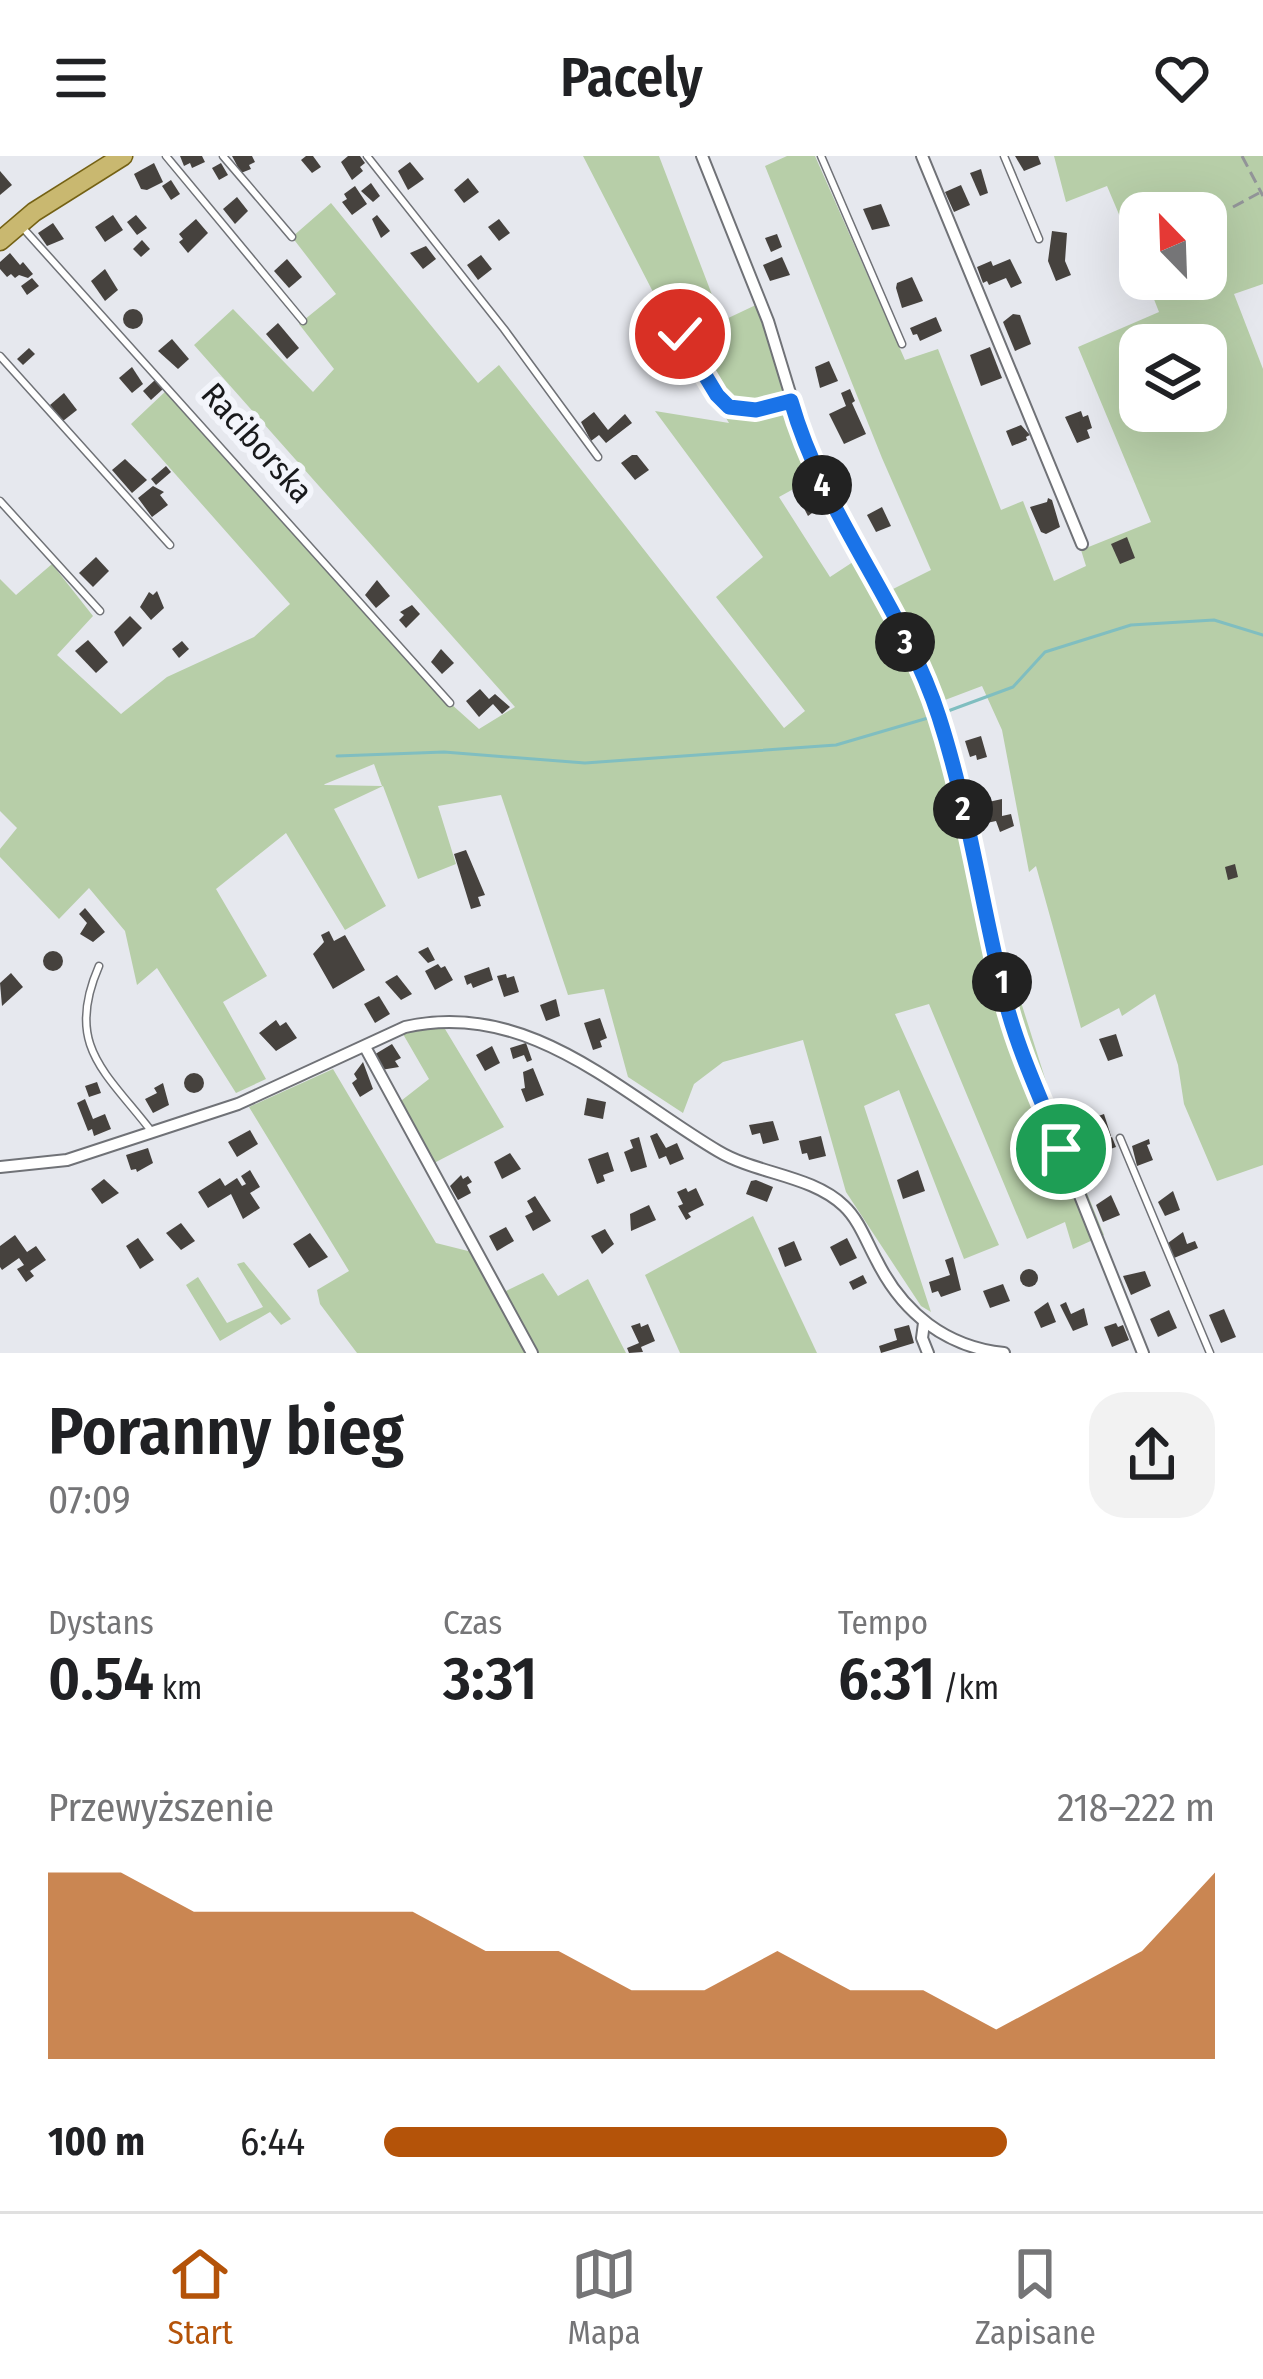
<!DOCTYPE html>
<html lang="pl">
<meta charset="utf-8">
<style>
:root{--surface:#fff;--page:#f2f2f2;--text:#202124;--muted:#757577;--line:#e0e0e0;--accent:#b45309}
body{margin:0;font-family:"Fira Sans Condensed",sans-serif;background:var(--page);color:var(--text);height:100vh;display:flex;flex-direction:column;font-size:45px;white-space:nowrap}
*{box-sizing:border-box;margin:0}
p{font-size:39px;color:var(--muted)}
.icon{flex:none;width:66px;height:66px;fill:none;stroke:currentColor;stroke-width:2;stroke-linecap:round;stroke-linejoin:round}
.map{position:relative;height:1197px;overflow:hidden}
.details{display:flex;flex-direction:column;background:var(--surface);flex:1}
.details>*{flex:none}
.needle{width:78px;rotate:337deg}
.buttons{position:absolute;left:1119px;top:36px;display:grid;gap:24px}
.buttons a{display:grid;place-items:center;width:108px;height:108px;border-radius:24px;background:var(--surface);box-shadow:0 12px 48px #0002;font-size:60px}
.pin{position:absolute;display:grid;place-items:center;width:102px;height:102px;color:#fff;margin:-51px;border:6px solid #fff;border-radius:50%;box-shadow:0 3px 12px #0007}
.km{position:absolute;width:60px;height:60px;margin:-30px;border-radius:50%;background:#222;color:#fff;font-size:33px;line-height:60px;text-align:center}
.round{display:grid;place-items:center;flex:none;width:126px;height:126px;border-radius:36px;background:var(--page)}
.overview{display:flex;align-items:center;justify-content:space-between;height:204px;padding:0 48px}
h1{font-size:66px;font-weight:600;line-height:90px}
.figures{display:grid;grid-template-columns:repeat(3,1fr);gap:18px;height:204px;padding:12px 48px}
.figures div{display:grid;align-content:center}
.figures b{font-size:60px;font-weight:600}
.figures small{font-size:33px;font-weight:400}
.figures p{font-size:33px}
.chart{height:336px;padding:24px 48px}
.chart p{display:flex;justify-content:space-between}
.chart svg{width:100%;height:216px;margin-top:12px;fill:var(--accent);opacity:.7}
ul{padding:0 48px;list-style:none;font-size:39px}
li{display:grid;grid-template-columns:192px 144px 1fr;align-items:center;height:90px}
li i{height:30px;border-radius:15px;background:var(--accent)}
header{display:flex;justify-content:space-between;align-items:center;height:156px;padding:0 48px;background:var(--surface);font-size:54px;font-weight:600}
.menu{display:flex;justify-content:space-around;align-items:center;height:168px;border-top:3px solid var(--line);background:var(--surface);font-size:33px;color:var(--muted)}
.menu a{display:grid;justify-items:center;gap:6px}
.menu .on{color:var(--accent)}
.map>svg:first-child{display:block}
.green{fill:#b7cea8;fill-rule:evenodd}
.lines{fill:none;stroke-linecap:round;stroke-linejoin:round}
.stream{stroke:#80bec0;stroke-width:3}
.building{fill:#46423e}
.service-casing{stroke:#707277;stroke-width:9}
.minor-casing{stroke:#707277;stroke-width:14}
.primary-casing{stroke:#746114;stroke-width:21}
.path{stroke:#929498;stroke-width:3;stroke-dasharray:12 6;stroke-linecap:butt}
.service{stroke:#fff;stroke-width:6}
.minor{stroke:#fff;stroke-width:10}
.primary{stroke:#c9b870;stroke-width:18}
.route-casing{stroke:#fff;stroke-width:24}
.route{stroke:#1a73e8;stroke-width:15}
.labels{text-anchor:middle;dominant-baseline:central;stroke-width:12;stroke-linejoin:round;paint-order:stroke}
.street-label{font-size:33px;fill:#18191b;stroke:#f3f5fb}
</style>
<header><svg class="icon" aria-label="menu" viewBox="0 0 24 24"><path d="M4 6h16M4 12h16M4 18h16"/></svg>Pacely<svg class="icon" aria-label="heart" viewBox="0 0 24 24"><path d="M12 20l-8-8c-3-5 5-10 8-4 3-6 11-1 8 4z"/></svg></header>
<div class="map">
<svg width="1263" height="1197" viewBox="0 0 1263 1197">
<rect width="100%" height="100%" fill="#e6e8ee"/>
<g class="green">
<path d="M583,0h76l63,165 38,-18 57,173 -38,21 51,80 29,-19 22,37 50,-25 -49,-112 -117,-292 22,-10h28l90,204 33,-11 63,161 22,-9 31,80 32,-15 -5,-16 70,-28 -73,-175 81,-35 -13,-33h60v-66h-66v51l-33,-78 -41,16 -12,-46h209v128l-29,10 29,75v796l-46,16 -33,-77 -6,-39 -23,-71 -33,22 -3,-8 -38,20 -45,-162 -7,6 -27,-142 -20,-44 -37,14 52,226 64,203 43,106 -31,14 -8,-27 -38,17 -98,-235 -34,10 104,231 -35,14 -65,-169 -35,16 67,206 -10,-6 -75,-114 -43,-152 -80,22 -29,22 -11,29 -55,-36 -24,-88 -36,6 -67,-200 -63,11 18,58 -38,15 -35,-93 -49,23 52,97 -41,24 -59,-97 -70,56 51,87 -44,26 43,77 -30,14 -79,-125 -20,17 -12,-54 -36,-43 -30,31 -59,-62v-8l17,-21 -17,-17v-232l16,16 36,-31 41,52 -36,39 64,59 46,-37 87,-40 36,-33 -159,-180 37,-35 282,314 29,26 36,-22 -321,-362 39,-36 80,83 21,-23 -35,-45 37,-30 -44,-57 39,-34 147,180 21,-18 285,363 21,-17 -89,-114 47,-40 -108,-146 74,12 -60,-100zM1140,189h66v66h-66zM374,608l8,22 -58,-1 1,-1z"/>
<path d="M442,868l62,103 -70,36 -37,-59 32,-25 -26,-45z"/>
<path d="M333,913l103,174 32,8 8,-10 28,51 39,-19 15,23 30,-17 38,74h-269l-37,-49 -3,-14 32,-19 -100,-164z"/>
<path d="M753,1060l64,137h-137l-35,-78z"/>
<path d="M244,1106l47,57 -10,6 -11,-13 -50,29 -34,-56 12,-8 29,46 36,-16 -26,-43z"/>
</g>
<g class="lines">
<g class="stream">
<path d="M948,555l65,-24 32,-35 86,-27 83,-5 49,15"/>
<path d="M337,600l107,-4 141,11 251,-18 92,-27"/>
</g>
</g>
<g class="building">
<path d="M180,0h22l3,6 -13,6 -2,-5 -6,3z"/>
<path d="M232,0h20l3,6 -6,3 2,4 -10,4z"/>
<path d="M306,0h7l8,11 -9,6 -11,-13z"/>
<path d="M348,0h12l5,7 -5,4 3,4 -11,9 -11,-18z"/>
<path d="M1015,0h23l3,8 -17,7z"/>
<path d="M410,6l14,17 -16,11 -10,-19z"/>
<path d="M154,7l9,19 -16,8 -6,-1 -7,-15z"/>
<path d="M221,7l7,12 -9,5 -7,-12z"/>
<path d="M981,13l7,24 -8,3 -10,-23z"/>
<path d="M0,15l12,14 -12,10z"/>
<path d="M468,22l11,14 -15,11 -10,-13z"/>
<path d="M171,24l9,14 -9,6 -9,-14z"/>
<path d="M371,27l9,13 -7,6 -12,-11z"/>
<path d="M961,29l9,20 -16,7 -9,-20z"/>
<path d="M355,30l12,18 -15,11 -10,-13 5,-3 -3,-5z"/>
<path d="M237,41l11,14 -13,13 -12,-15z"/>
<path d="M881,48l9,22 -18,4 -9,-21z"/>
<path d="M113,59l10,15 -18,12 -10,-15z"/>
<path d="M136,59l11,13 -10,7 -10,-13z"/>
<path d="M377,59l13,16 -9,7 -9,-19z"/>
<path d="M196,63l12,14 -20,20 -9,-11 4,-3 -4,-5z"/>
<path d="M499,63l11,14 -11,8 -11,-14z"/>
<path d="M53,67l11,16 -17,7 -9,-13z"/>
<path d="M1052,75l15,2 -2,28 6,14 -15,6 -8,-20z"/>
<path d="M777,78l5,13 -11,5 -6,-14z"/>
<path d="M142,84l8,9 -9,8 -8,-8z"/>
<path d="M426,90l10,13 -13,10 -13,-16z"/>
<path d="M10,97l10,12 3,-3 10,12 -5,4 -9,-3 -4,3 -4,-4 -4,3 -7,-8v-7z"/>
<path d="M481,99l11,14 -14,11 -11,-15z"/>
<path d="M782,101l8,18 -20,6 -7,-16z"/>
<path d="M287,103l15,18 -13,11 -15,-17z"/>
<path d="M1010,103l12,24 -11,5 -5,-10 -17,7 -2,-4 -4,2 -6,-16 14,-6 2,5z"/>
<path d="M105,113l13,21 -13,11 -14,-20z"/>
<path d="M912,121l11,24 -21,7 -6,-20 1,-5z"/>
<path d="M32,122l7,8 -12,9 -6,-9z"/>
<circle cx="133" cy="163" r="10"/>
<path d="M1013,158l7,1 11,29 -16,7 -12,-29z"/>
<path d="M936,161l6,14 -22,10 -3,-7 -4,1 -3,-7z"/>
<path d="M278,167l21,25 -12,11 -21,-25z"/>
<path d="M172,183l17,20 -11,10 -20,-18z"/>
<path d="M666,183l13,23 -21,11 -13,-23z"/>
<path d="M990,191l12,31 -21,8 -11,-31z"/>
<path d="M29,192l6,6 -12,11 -6,-6z"/>
<path d="M829,205l9,20 -18,7 -5,-21z"/>
<path d="M132,211l11,17 -11,9 -13,-15z"/>
<path d="M155,224l8,9 -12,11 -8,-9z"/>
<path d="M850,233l5,12 -3,2 14,31 -22,10 -15,-30 17,-8 -5,-13z"/>
<path d="M64,237l13,17 -14,11 -13,-16z"/>
<path d="M1081,255l2,6 5,-2 4,13 -5,2 3,8 -13,5 -12,-26z"/>
<path d="M594,256l14,18 17,-16 7,9 -26,20 -7,-8 -8,6 -10,-19z"/>
<path d="M1021,269l9,10 -4,2 1,3 -15,6 -6,-15z"/>
<path d="M632,299h5l12,15 -14,10 -14,-17z"/>
<path d="M125,303l22,21 -15,13 -20,-23z"/>
<path d="M283,304l10,13 -16,13 -10,-13z"/>
<path d="M166,310l5,6 -15,13 -5,-6z"/>
<path d="M153,330l11,6 -4,3 8,10 -16,12 -14,-19z"/>
<path d="M813,330l3,5 4,-2 7,13 -19,14 -11,-21z"/>
<path d="M1048,342l4,2 8,27 -14,7 -5,-2 -11,-25 17,-5z"/>
<path d="M882,351l9,19 -15,6 -9,-17z"/>
<path d="M1127,381l8,21 -15,6 -9,-20z"/>
<path d="M96,401l13,14 -16,16 -14,-14z"/>
<path d="M377,424l13,16 -14,12 -11,-13z"/>
<path d="M157,435l7,17 -13,12 -11,-13 9,-15 4,3z"/>
<path d="M412,449l8,9 -14,14 -7,-8 5,-5 -4,-3z"/>
<path d="M130,460l12,12 -19,19 -9,-15z"/>
<path d="M88,484l20,22 -12,11 -21,-22z"/>
<path d="M182,485l7,8 -10,9 -7,-9z"/>
<path d="M441,493l13,14 -12,11 -11,-12z"/>
<path d="M480,533l9,10 6,-5 15,13 -8,7 -9,-10 -14,13 -13,-16z"/>
<path d="M981,580l6,21 -10,3 -1,-5 -6,2 -5,-16z"/>
<path d="M1002,643v17l9,-2 3,12 -14,6 -4,-11 -14,3 -4,-13 7,-2 -1,-6z"/>
<path d="M466,694l19,45 -7,2 3,9 -10,3 -17,-55z"/>
<path d="M1235,708l3,13 -10,3 -3,-13z"/>
<path d="M85,752l20,24 -12,10 -13,-8 7,-11 -8,-9z"/>
<path d="M329,775l5,10 11,-6 20,35 -32,19 -20,-35 11,-12 -3,-7z"/>
<path d="M428,791l7,13 -7,3 -10,-11z"/>
<circle cx="53" cy="805" r="10"/>
<path d="M438,808l3,4 4,-2 8,14 -18,10 -10,-19z"/>
<path d="M489,811l4,13 -20,8 -2,-5 -4,2 -3,-9z"/>
<path d="M11,817l12,14 -21,19 -2,-23z"/>
<path d="M506,818l1,4 7,-2 5,16 -15,5 -7,-21z"/>
<path d="M397,819l15,19 -11,6 -16,-18z"/>
<path d="M379,840l11,18 -15,9 -11,-19z"/>
<path d="M556,843l4,17 -14,5 -6,-16z"/>
<path d="M600,862l7,20 -7,3 2,6 -9,3 -9,-27z"/>
<path d="M276,864l4,6 6,-4 11,16 -21,13 -17,-18z"/>
<path d="M1116,878l7,22 -15,5 -9,-22z"/>
<path d="M526,887l6,17 -5,2 -3,-7 -11,4 -3,-11z"/>
<path d="M392,888l9,14 -6,3 4,6 -18,3 -9,-14z"/>
<path d="M492,890l8,17 -15,8 -9,-16z"/>
<path d="M363,906l10,27 -13,8 -8,-14 5,-4 -3,-5z"/>
<path d="M533,912l11,27 -18,7 -5,-13 4,-1 -2,-16z"/>
<circle cx="194" cy="927" r="10"/>
<path d="M97,926l4,11 -12,4 -4,-11z"/>
<path d="M163,927l6,22 -16,8 -8,-14 12,-6 -3,-5z"/>
<path d="M587,942l19,4 -3,17 -19,-4z"/>
<path d="M85,943l8,20 12,-5 6,15 -17,7 -2,-7 -4,2 -11,-28z"/>
<path d="M1104,958l7,22 -14,5 -7,-22z"/>
<path d="M773,965l6,19 -16,4 -3,-11 -8,2 -3,-10z"/>
<path d="M250,974l8,14 -21,13 -9,-15z"/>
<path d="M657,977l9,15 11,-5 7,16 -14,6 -4,-9 -7,3 -9,-23z"/>
<path d="M821,980l5,20 -17,4 -2,-7 -5,1 -3,-13z"/>
<path d="M639,981l8,30 -16,5 -7,-20 9,-4 -3,-8z"/>
<path d="M1089,981l10,22 -17,7 -7,-16 7,-2 -3,-7z"/>
<path d="M1112,981l4,10 -14,5 -4,-9z"/>
<path d="M1149,983l1,5 -3,1 6,15 -16,6 -5,-20z"/>
<path d="M148,992l5,15 -16,9 -1,-3 -5,1 -5,-15z"/>
<path d="M608,996l6,19 -11,4 2,6 -8,3 -9,-25z"/>
<path d="M510,997l11,16 -19,10 -8,-17z"/>
<path d="M250,1014l10,17 -10,6 10,15 -17,11 -12,-25 -23,14 -10,-16 22,-14 5,8 12,-8 5,8 4,-2 -5,-8z"/>
<path d="M918,1014l7,21 -22,8 -6,-19z"/>
<path d="M461,1019l2,4 5,-3 4,6 -5,3 4,8 -13,7 -8,-14z"/>
<path d="M104,1023l15,14 -17,11 -11,-15z"/>
<path d="M756,1024l17,7 -6,15 -21,-8 5,-13z"/>
<path d="M686,1032l2,4 8,-4 8,17 -16,8 3,4 -5,3 -8,-14 5,-2 -6,-12z"/>
<path d="M1173,1035l7,19 -15,6 -7,-14z"/>
<path d="M1111,1039l9,20 -17,7 -7,-17z"/>
<path d="M535,1040l16,25 -18,10 -8,-15 8,-4 -6,-11z"/>
<path d="M649,1049l7,15 -25,11 -1,-17z"/>
<path d="M181,1067l14,18 -14,9 -15,-17z"/>
<path d="M506,1071l8,14 -17,10 -8,-15z"/>
<path d="M605,1073l9,15 -12,10 -11,-18z"/>
<path d="M1183,1076l4,12 8,-3 3,7 -24,10 -6,-15z"/>
<path d="M310,1077l18,24 -19,11 -16,-24z"/>
<path d="M15,1079l12,17 9,-6 10,14 -16,11 4,5 -8,6 -9,-13 7,-4 -5,-7 -17,12 -2,-3v-21z"/>
<path d="M138,1082l16,22 -14,9 -14,-23z"/>
<path d="M847,1082l10,20 -17,8 -10,-19z"/>
<path d="M794,1085l8,19 -17,7 -7,-19z"/>
<path d="M953,1101l8,33 -20,7 -3,-6 -6,2 -3,-11 21,-7 -5,-15z"/>
<circle cx="1029" cy="1122" r="9"/>
<path d="M1145,1115l6,15 -20,9 -8,-19z"/>
<path d="M863,1119l4,8 -14,7 -4,-8z"/>
<path d="M1003,1128l7,17 -20,7 -7,-17z"/>
<path d="M1048,1146l8,20 -15,6 -7,-16z"/>
<path d="M1066,1146l5,12 13,-6 4,17 -15,6 -13,-26z"/>
<path d="M1224,1153l12,28 -15,6 -12,-28z"/>
<path d="M1169,1154l8,18 -19,9 -8,-18z"/>
<path d="M640,1167l1,4 7,-3 7,17 -14,6 2,5 -14,1 -2,-5 12,-5 -8,-17z"/>
<path d="M1116,1167l2,4 5,-2 6,15 -17,7 -8,-20z"/>
<path d="M909,1169l5,18 -33,10 -2,-7 18,-6 -3,-11z"/>
</g>
<g class="lines">
<defs>
<g id="service">
<path d="M166,0l137,165"/>
<path d="M223,0l69,81"/>
<path d="M367,0l137,173 94,128"/>
<path d="M821,0l81,188"/>
<path d="M1004,0l35,83"/>
<path d="M22,71l428,476"/>
<path d="M680,178l37,61 12,12 27,2 35,-8"/>
<path d="M0,200l170,189"/>
<path d="M0,345l100,110"/>
<path d="M99,810c-35,80 7,106 53,166"/>
<path d="M1120,982l90,215"/>
</g>
<g id="minor">
<path d="M702,0l66,165 43,141 95,181 33,72 77,321 127,317"/>
<path d="M922,0l160,388"/>
<path d="M365,891l167,306"/>
<path d="M0,1011l67,-7 171,-56 167,-77c124,-28 215,66 313,124 38,23 94,24 126,55 15,14 23,37 33,55 26,52 69,86 127,92"/>
<path d="M924,1167l-2,15 6,15"/>
</g>
<path id="primary" d="M0,85l34,-29 89,-56"/>
</defs>
<use href="#service" class="service-casing"/>
<use href="#minor" class="minor-casing"/>
<use href="#primary" class="primary-casing"/>
<g class="path">
<path d="M1242,0l21,40"/>
<path d="M1233,51l26,-14"/>
</g>
<use href="#service" class="service"/>
<use href="#minor" class="minor"/>
<use href="#primary" class="primary"/>
</g>
<g class="lines">
<defs>
<path id="route" d="M680,178l37,61 12,12 27,3 35,-9c33,116 113,206 148,316 30,93 43,191 67,286 13,50 36,98 55,146"/>
</defs>
<use href="#route" class="route-casing"/>
<use href="#route" class="route"/>
</g>
<g class="labels">
<g class="street-label">
<text transform="translate(257 287) rotate(48)">Raciborska</text>
</g>
</g>
</svg>
<div class="buttons">
<a><svg class="needle" viewBox="-14 -14 28 28"><path d="M0-13l5 13h-10z" fill="#e53935"/><path d="M0 13l5-13h-10z" fill="#757577"/></svg></a>
<a><svg class="icon" aria-label="layers" viewBox="0 0 24 24"><path d="M12 4l9 5-9 5-9-5zM3 14l9 5 9-5"/></svg></a>
</div>
<div class="pin" style="left:1061px;top:993px;background:#1e9e55"><svg class="icon" aria-label="arrive" viewBox="0 0 24 24"><path d="M6 21V4h12l-3 4 3 4H6"/></svg></div>
<div class="pin" style="left:680px;top:178px;background:#d93025"><svg class="icon" aria-label="check" viewBox="0 0 24 24"><path d="M5 12l5 5 9-10"/></svg></div>
<b class="km" style="left:1002px;top:826px">1</b>
<b class="km" style="left:963px;top:653px">2</b>
<b class="km" style="left:905px;top:486px">3</b>
<b class="km" style="left:822px;top:329px">4</b>
</div>
<section class="details">
<div class="overview"><div><h1>Poranny bieg</h1><p>07:09</p></div><a class="round"><svg class="icon" aria-label="share" viewBox="0 0 24 24"><path d="M12 15V3M7 8l5-5 5 5M5 13v7h14v-7"/></svg></a></div>
<div class="figures">
<div><p>Dystans</p><b>0.54<small> km</small></b></div>
<div><p>Czas</p><b>3:31</b></div>
<div><p>Tempo</p><b>6:31<small> /km</small></b></div>
</div>
<div class="chart"><p><span>Przewyższenie</span>218–222 m</p>
<svg viewBox="0 0 160 44" preserveAspectRatio="none"><path d="M0 44V6L10 6L20 14L30 14L40 14L50 14L60 22L70 22L80 30L90 30L100 22L110 30L120 30L130 38L140 30L150 22L160 6V44z"/></svg>
</div>
<ul>
<li><b>100 m</b>6:44<i style="width:75%"></i></li>
</ul>
</section>
<nav class="menu">
<a class="on"><svg class="icon" aria-label="home" viewBox="0 0 24 24"><path d="M3 11l9-7 9 7M6 9v11h12V9"/></svg>Start</a>
<a><svg class="icon" aria-label="map" viewBox="0 0 24 24"><path d="M3 6l6-2 6 2 6-2v14l-6 2-6-2-6 2zM9 4v14M15 6v14"/></svg>Mapa</a>
<a><svg class="icon" aria-label="saved" viewBox="0 0 24 24"><path d="M7 4h10v16l-5-4-5 4z"/></svg>Zapisane</a>
</nav>
